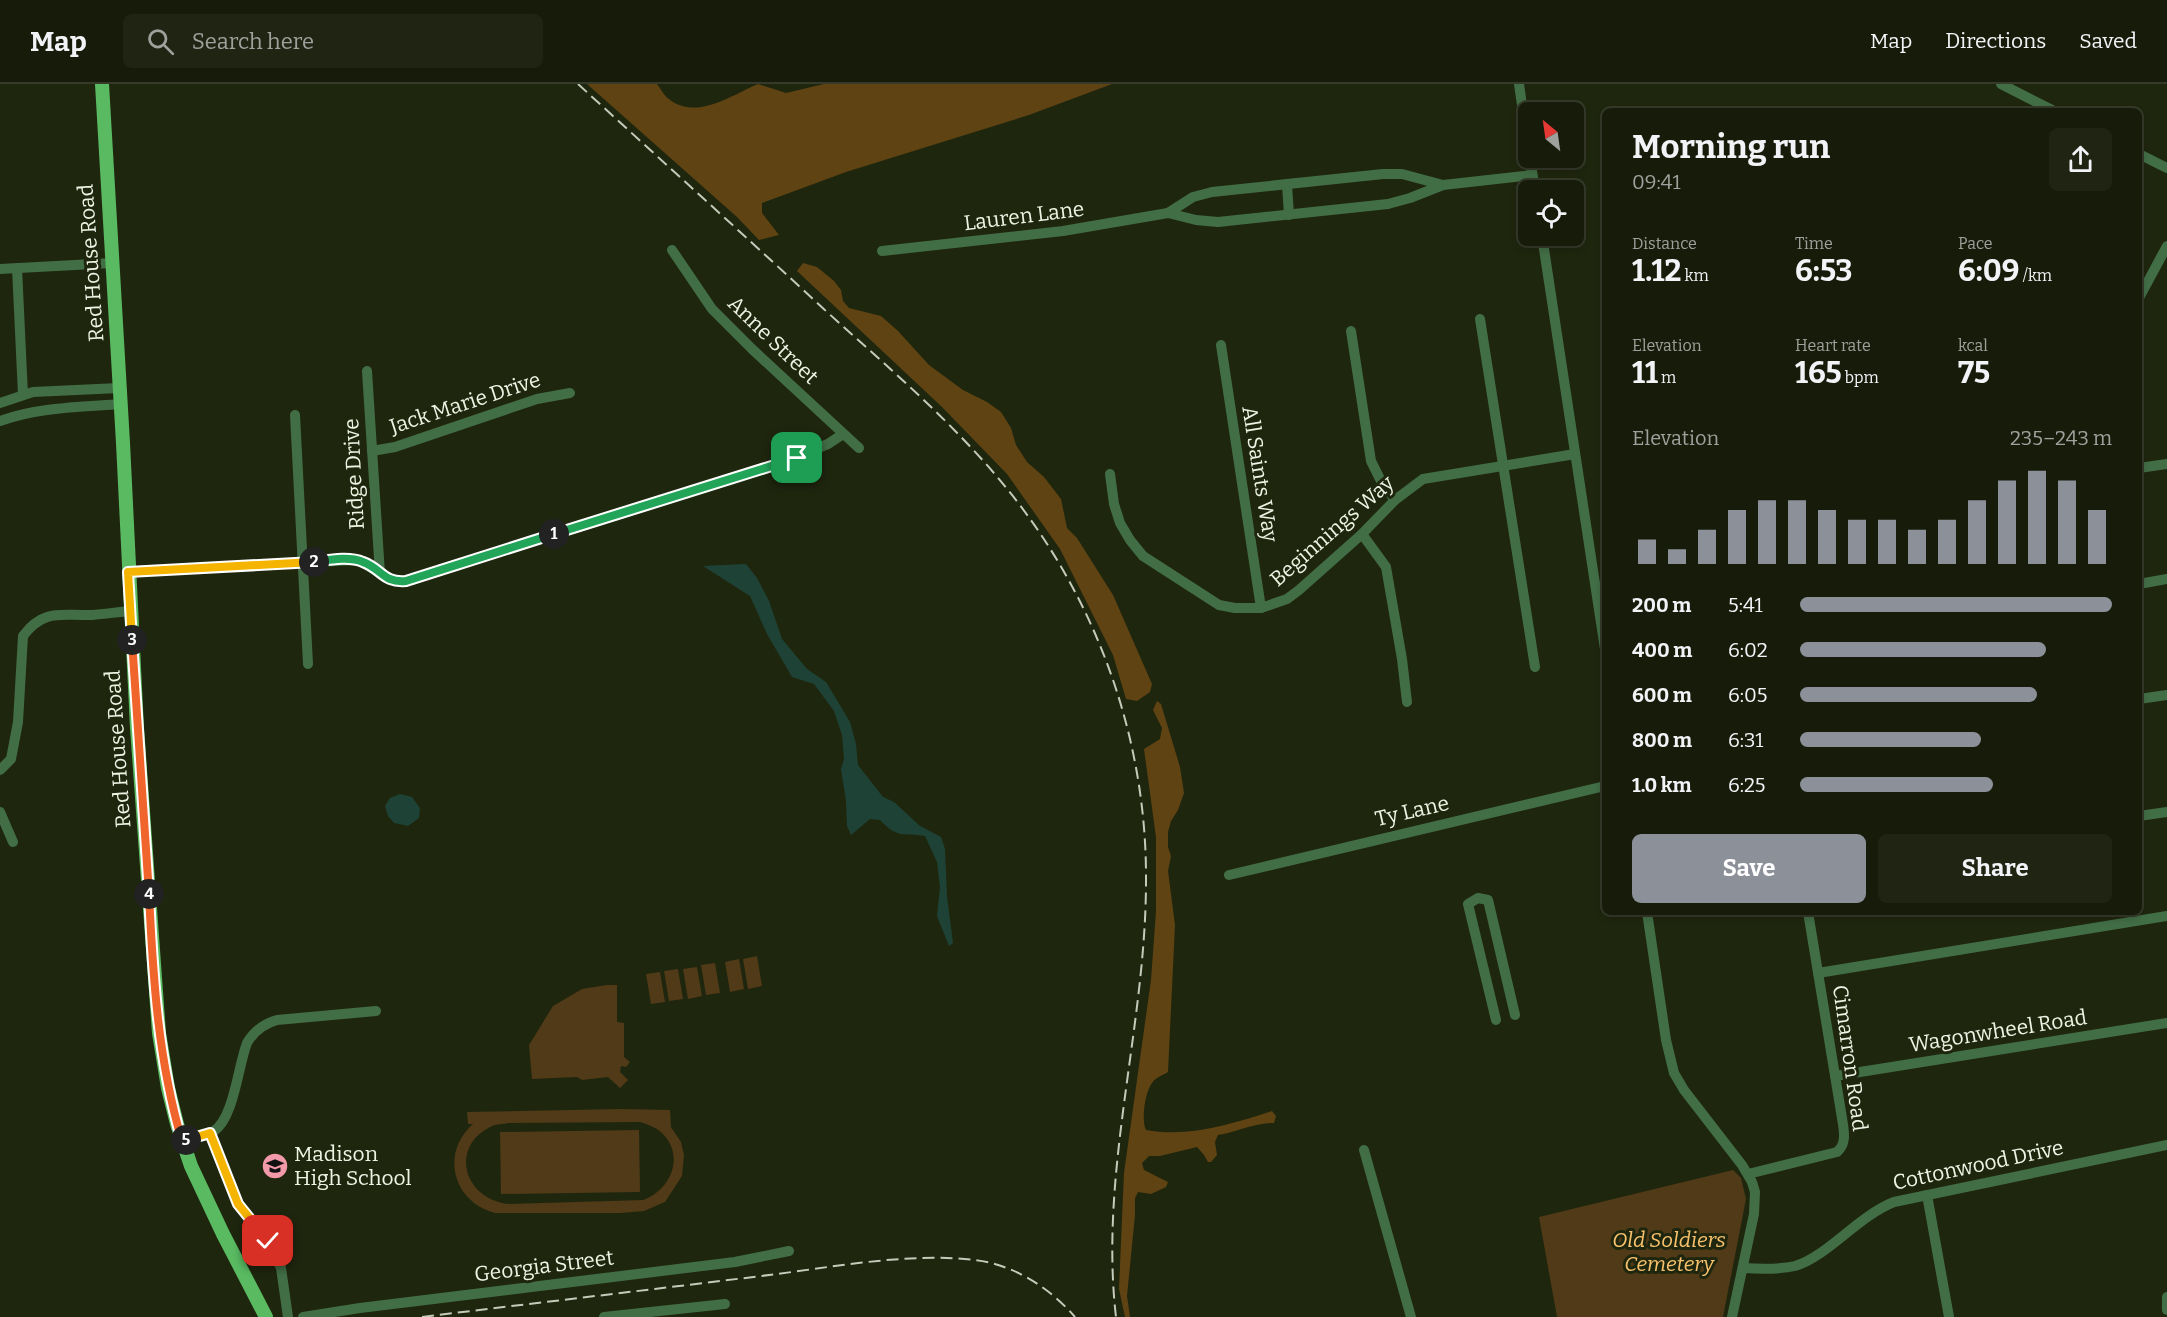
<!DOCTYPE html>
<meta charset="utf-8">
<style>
:root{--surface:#171c0a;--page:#202513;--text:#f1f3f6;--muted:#9ea19c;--line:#363a2b;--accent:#8c9099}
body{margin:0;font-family:Bitter,serif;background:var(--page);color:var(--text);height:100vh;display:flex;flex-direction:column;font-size:22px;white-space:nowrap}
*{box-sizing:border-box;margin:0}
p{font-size:20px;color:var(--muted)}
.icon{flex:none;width:33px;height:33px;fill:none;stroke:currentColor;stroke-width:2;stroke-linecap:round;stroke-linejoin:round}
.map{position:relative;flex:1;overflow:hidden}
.drawer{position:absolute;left:1602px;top:24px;width:540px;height:807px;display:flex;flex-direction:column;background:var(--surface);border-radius:9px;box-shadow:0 3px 9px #0003,0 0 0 2px var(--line)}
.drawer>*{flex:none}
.needle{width:39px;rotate:331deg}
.fabs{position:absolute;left:1518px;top:18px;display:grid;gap:12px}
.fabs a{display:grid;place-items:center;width:66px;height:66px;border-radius:9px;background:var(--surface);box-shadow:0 3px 9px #0003,0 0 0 2px var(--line);font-size:30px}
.pin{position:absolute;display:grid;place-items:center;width:51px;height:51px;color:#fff;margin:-26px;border-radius:12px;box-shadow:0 3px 9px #0006}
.km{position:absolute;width:30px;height:30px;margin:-15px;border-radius:50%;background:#222;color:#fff;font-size:16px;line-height:30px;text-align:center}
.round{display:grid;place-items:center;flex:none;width:63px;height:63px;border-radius:9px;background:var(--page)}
.summary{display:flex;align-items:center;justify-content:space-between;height:102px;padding:0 30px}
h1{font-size:33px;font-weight:700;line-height:45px}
.metrics{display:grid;grid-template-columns:repeat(3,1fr);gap:9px;height:102px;padding:6px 30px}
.metrics div{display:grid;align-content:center}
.metrics b{font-size:30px;font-weight:700}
.metrics small{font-size:16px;font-weight:400}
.metrics p{font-size:16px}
.chart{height:168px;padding:12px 30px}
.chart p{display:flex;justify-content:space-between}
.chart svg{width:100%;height:108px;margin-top:6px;stroke:var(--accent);stroke-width:6}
.button{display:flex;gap:12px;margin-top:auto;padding:12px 30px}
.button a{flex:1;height:69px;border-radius:9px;background:var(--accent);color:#fff;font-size:24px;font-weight:700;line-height:69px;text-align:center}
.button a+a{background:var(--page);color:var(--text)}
ul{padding:0 30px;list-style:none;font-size:20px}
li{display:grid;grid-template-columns:96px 72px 1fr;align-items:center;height:45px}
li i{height:15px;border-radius:8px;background:var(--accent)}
header{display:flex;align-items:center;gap:36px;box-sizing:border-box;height:84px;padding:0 30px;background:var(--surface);border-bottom:2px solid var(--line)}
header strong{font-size:28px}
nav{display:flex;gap:33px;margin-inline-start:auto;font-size:21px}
.search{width:420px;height:54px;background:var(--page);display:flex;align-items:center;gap:15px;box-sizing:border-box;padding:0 21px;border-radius:9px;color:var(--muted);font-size:22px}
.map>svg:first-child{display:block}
.green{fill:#503a17;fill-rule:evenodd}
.forest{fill:#5f4313}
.water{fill:#1e4336}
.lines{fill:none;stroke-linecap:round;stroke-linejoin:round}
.minor{stroke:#426e45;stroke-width:10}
.major{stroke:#59ba62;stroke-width:14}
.rail{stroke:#c5caba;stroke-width:2;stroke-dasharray:12 6;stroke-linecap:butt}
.split-1-casing{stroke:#fff;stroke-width:12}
.split-2-casing{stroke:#fff;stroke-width:12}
.split-3-casing{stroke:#fff;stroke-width:12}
.split-4-casing{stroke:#fff;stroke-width:12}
.split-5-casing{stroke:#fff;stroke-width:12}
.split-6-casing{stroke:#fff;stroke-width:12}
.split-1{stroke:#22a559;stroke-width:8}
.split-2{stroke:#22a559;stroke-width:8}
.split-3{stroke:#f5b400;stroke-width:8}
.split-4{stroke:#f0652b;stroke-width:8}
.split-5{stroke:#f0652b;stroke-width:8}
.split-6{stroke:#f5b400;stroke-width:8}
.labels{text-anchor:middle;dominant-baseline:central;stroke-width:6;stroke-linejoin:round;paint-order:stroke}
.street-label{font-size:21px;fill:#eef3e4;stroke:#1f260e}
.poi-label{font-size:21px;fill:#eef3e4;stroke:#1f260e;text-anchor:start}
.park-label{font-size:21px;font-style:italic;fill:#f8c16c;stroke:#1f260e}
</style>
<header>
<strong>Map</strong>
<div class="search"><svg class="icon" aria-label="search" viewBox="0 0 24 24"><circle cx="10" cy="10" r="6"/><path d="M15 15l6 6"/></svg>Search here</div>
<nav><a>Map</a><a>Directions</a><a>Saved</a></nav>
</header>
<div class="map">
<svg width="2167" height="1233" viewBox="0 0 2167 1233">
<rect width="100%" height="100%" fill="#1f260e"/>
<g class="green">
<path d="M757,872l5,30 -14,3 -5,-30z"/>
<path d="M739,875l5,30 -14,3 -5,-30z"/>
<path d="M715,879l5,30 -14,2 -5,-30z"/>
<path d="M697,883l5,29 -14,3 -5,-30z"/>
<path d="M678,885l5,30 -14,2 -5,-30z"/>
<path d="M660,888l5,30 -14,2 -5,-30z"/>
<path d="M607,901h10v37l7,1v34l6,5 -4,5 -5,-1 -1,6 8,8 -8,8 -12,-11 -26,3 -5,-3 -45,2 -3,-34 24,-39 29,-17z"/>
<path d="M622,1025l48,1 1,17 10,15 3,13 -2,21 -17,26 -21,9 -23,2h-126c-42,-11 -55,-60 -22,-89h-5l-1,-12zM640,1038c7,2 15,5 21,10 25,23 10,58 -18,68l-134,4c-45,-5 -60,-56 -19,-77 5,-3 13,-3 19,-4z"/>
<path d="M639,1046l1,62 -139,2 -1,-62z"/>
<path d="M1733,1086l8,8 5,21 -23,118h-166l-18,-100z"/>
</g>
<g class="forest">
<path d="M587,0h70c4,5 7,12 12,15 27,22 63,-4 89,-15l28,9 38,-9h288l-83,31 -183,57 -84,31v10l17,22 -20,5 -22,-23z"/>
<path d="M803,179l14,4 17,14 7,9 2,11 6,7 32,8 17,15 31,34 34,25 24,12 14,10 10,16 5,17 11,17 17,15 17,22 6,29 10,10 36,57 39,89 -2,8 -13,9 -11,-2 -13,-44 -53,-106 -53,-75 -65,-67 -145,-136z"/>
<path d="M1157,617l4,3 19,63 4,26 -6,17 -7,11 -3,11v15l3,9 -3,15 7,54 -7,147c-5,3 -13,6 -16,11 -7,9 -11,37 -6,47 42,8 86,-6 126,-19l4,5 -2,7c-20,0 -37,9 -56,12l-3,7 2,13 -6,7h-3l-4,-7 -7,-8 -37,9h-11l-7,7 2,7 24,12 -2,5 -15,7 -13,-2 -3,6v17l-8,81 3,21h-5l-6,-28 5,-116 27,-193 5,-69v-74l-12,-88 16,-10 2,-11 -9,-18z"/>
</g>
<g class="water">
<path d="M746,480l11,14 12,23 13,38 25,30 19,13 24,40 6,22 2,21 25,32 11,5 26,24 21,11 4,12 2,48 6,46 -4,3 -12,-30 3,-29 -3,-25 -12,-26c-22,-4 -26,4 -45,-16l-10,-1 -19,16 -4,-9 -1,-25 -5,-32 3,-10 -2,-24 -8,-24 -20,-27 -22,-7 -25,-43 -17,-38 -47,-30z"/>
<path d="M400,710l12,3 8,11 -1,10 -11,8 -14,-3 -6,-7 -3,-10 5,-8z"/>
</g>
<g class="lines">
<g class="minor">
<path d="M1519,0l9,63"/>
<path d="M2001,0l53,27"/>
<path d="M2139,70l28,14"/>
<path d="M1530,74l5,32"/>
<path d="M1287,101l2,30"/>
<path d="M1168,129l25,-16 19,-5 171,-18h19l41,11"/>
<path d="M1542,152l63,413"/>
<path d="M672,166l40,59 40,40 107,99"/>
<path d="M882,167l181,-20 105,-18 28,7 22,2 170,-18 22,-6 33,-13 89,-10"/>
<path d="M17,184l6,127"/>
<path d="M0,185l112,-6"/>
<path d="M2139,214l28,-52"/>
<path d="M1480,235l55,348"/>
<path d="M1351,247l20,130 11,22 13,17"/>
<path d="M1221,261l40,263"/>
<path d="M367,287l13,203"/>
<path d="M0,319l33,-11 86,-4"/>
<path d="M295,331l13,249"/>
<path d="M0,337c38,-14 81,-14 121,-17"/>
<path d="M372,367l23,-4 142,-48 33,-6"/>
<path d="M2139,384l28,-4"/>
<path d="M1110,390l4,30 6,19 10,17 13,16 76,49 16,3h26l26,-9 12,-9 63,-56 33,-34 28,-21 152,-25"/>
<path d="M1362,450l24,33 16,92 5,43"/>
<path d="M128,488l227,-12c21,6 28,23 51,21l363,-113 59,-24 15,-10"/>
<path d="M2139,500l28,-5"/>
<path d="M2139,615l28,-4"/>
<path d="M0,686l11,-11 7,-37 5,-86c21,-28 39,-20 69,-21 13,-1 26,-3 38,-4"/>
<path d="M0,728l13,30"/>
<path d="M2139,732l28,-4"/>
<path d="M1229,791l376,-89"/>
<path d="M1647,828l19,128 8,33 10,17 58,75 10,17 3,10 -1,22 -22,103"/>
<path d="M1818,889l349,-57"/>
<path d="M1496,936l-28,-116 10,-6 10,2 27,115"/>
<path d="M1835,992l332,-53"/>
<path d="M210,1049l29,72 25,30 17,33 7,49"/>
<path d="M182,1057c10,-2 23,-4 32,-10 20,-13 24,-65 33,-88 7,-12 16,-19 30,-23l99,-9"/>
<path d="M1364,1066l47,167"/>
<path d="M1748,1090l89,-22c10,-8 7,-21 5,-34l-34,-206"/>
<path d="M1927,1111l22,122"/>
<path d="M1743,1184c16,1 35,2 52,-2 33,-10 63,-50 99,-64l273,-57"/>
<path d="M2167,1213v13"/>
<path d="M303,1233l57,-9 375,-46 54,-11"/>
<path d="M604,1233l121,-13"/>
</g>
<path class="major" d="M102,0l21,359 14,285 22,305 9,55 9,36 14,42 32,68 43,83"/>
<g class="rail">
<path d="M578,0c83,76 166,151 248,227 63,57 129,113 182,179 89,110 139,249 138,391 0,146 -47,290 -30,436"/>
<path d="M422,1233c113,-14 226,-27 339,-41 68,-8 145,-24 213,-16 39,4 76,28 101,57"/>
</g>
</g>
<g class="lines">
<defs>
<path id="split-1" d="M554,450l243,-76"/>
<path id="split-2" d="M314,478c15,-2 35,-6 49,0 19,7 20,21 43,19l148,-47"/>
<path id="split-3" d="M132,556l-4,-68 186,-10"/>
<path id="split-4" d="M132,556l17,254"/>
<path id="split-5" d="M149,810c4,84 9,166 33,247l4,-1"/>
<path id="split-6" d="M186,1056l24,-7 28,71 30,37"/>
</defs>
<use href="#split-1" class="split-1-casing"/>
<use href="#split-2" class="split-2-casing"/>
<use href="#split-3" class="split-3-casing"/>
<use href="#split-4" class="split-4-casing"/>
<use href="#split-5" class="split-5-casing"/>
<use href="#split-6" class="split-6-casing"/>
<use href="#split-1" class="split-1"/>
<use href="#split-2" class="split-2"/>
<use href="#split-3" class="split-3"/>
<use href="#split-4" class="split-4"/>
<use href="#split-5" class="split-5"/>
<use href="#split-6" class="split-6"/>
</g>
<defs>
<symbol id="school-disc" viewBox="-11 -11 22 22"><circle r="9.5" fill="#f39aaa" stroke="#1f260e"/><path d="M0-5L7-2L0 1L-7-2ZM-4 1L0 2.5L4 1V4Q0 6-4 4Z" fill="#111"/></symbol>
</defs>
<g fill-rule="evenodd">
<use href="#school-disc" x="260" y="1067" width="30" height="30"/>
</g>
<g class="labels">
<g class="street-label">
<text transform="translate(1024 132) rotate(-7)">Lauren Lane</text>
<text transform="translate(91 179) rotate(-94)">Red House Road</text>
<text transform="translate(773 256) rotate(44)">Anne Street</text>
<text transform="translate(465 319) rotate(-18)">Jack Marie Drive</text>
<text transform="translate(354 390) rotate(-93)">Ridge Drive</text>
<text transform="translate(1260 390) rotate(81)">All Saints Way</text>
<text transform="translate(1332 447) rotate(-41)">Beginnings Way</text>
<text transform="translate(118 665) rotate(-94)">Red House Road</text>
<text transform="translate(1412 727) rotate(-13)">Ty Lane</text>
<text transform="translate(1998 947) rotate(-9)">Wagonwheel Road</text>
<text transform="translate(1850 974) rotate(82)">Cimarron Road</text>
<text transform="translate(1978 1081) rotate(-12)">Cottonwood Drive</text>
<text transform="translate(544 1182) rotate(-7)">Georgia Street</text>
</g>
<g class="poi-label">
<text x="294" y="1070">Madison<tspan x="294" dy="24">High School</tspan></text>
</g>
<g class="park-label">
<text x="1669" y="1156">Old Soldiers<tspan x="1669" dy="24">Cemetery</tspan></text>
</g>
</g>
</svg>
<div class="fabs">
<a><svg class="needle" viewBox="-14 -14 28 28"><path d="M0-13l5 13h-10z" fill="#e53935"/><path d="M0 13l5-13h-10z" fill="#9ea19c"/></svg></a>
<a><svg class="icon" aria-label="locate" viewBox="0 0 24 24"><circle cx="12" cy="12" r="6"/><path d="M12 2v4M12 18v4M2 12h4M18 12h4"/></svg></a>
</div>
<div class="pin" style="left:797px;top:374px;background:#1e9e55"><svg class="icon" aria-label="arrive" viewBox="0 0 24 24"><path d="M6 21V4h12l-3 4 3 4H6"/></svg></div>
<div class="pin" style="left:268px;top:1157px;background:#d93025"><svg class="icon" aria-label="check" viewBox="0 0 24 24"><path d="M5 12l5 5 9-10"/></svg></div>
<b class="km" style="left:554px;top:450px">1</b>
<b class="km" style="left:314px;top:478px">2</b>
<b class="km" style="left:132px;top:556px">3</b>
<b class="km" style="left:149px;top:810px">4</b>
<b class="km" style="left:186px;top:1056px">5</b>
<section class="drawer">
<div class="summary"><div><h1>Morning run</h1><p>09:41</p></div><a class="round"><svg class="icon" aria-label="share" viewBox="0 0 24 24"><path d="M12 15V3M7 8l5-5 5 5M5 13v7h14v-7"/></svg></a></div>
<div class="metrics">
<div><p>Distance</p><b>1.12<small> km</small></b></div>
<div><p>Time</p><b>6:53</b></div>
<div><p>Pace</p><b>6:09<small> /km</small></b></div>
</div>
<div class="metrics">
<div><p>Elevation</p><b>11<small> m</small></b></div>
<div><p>Heart rate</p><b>165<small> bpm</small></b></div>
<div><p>kcal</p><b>75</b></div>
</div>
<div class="chart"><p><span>Elevation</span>235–243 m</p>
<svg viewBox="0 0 160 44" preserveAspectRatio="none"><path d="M5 44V34M15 44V38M25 44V30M35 44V22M45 44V18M55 44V18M65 44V22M75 44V26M85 44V26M95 44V30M105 44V26M115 44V18M125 44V10M135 44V6M145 44V10M155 44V22"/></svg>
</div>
<ul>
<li><b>200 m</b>5:41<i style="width:100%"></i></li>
<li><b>400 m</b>6:02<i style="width:79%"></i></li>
<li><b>600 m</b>6:05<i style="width:76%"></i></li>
<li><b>800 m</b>6:31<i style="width:58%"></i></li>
<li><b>1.0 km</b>6:25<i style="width:62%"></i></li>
</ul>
<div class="button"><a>Save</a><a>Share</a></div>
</section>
</div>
